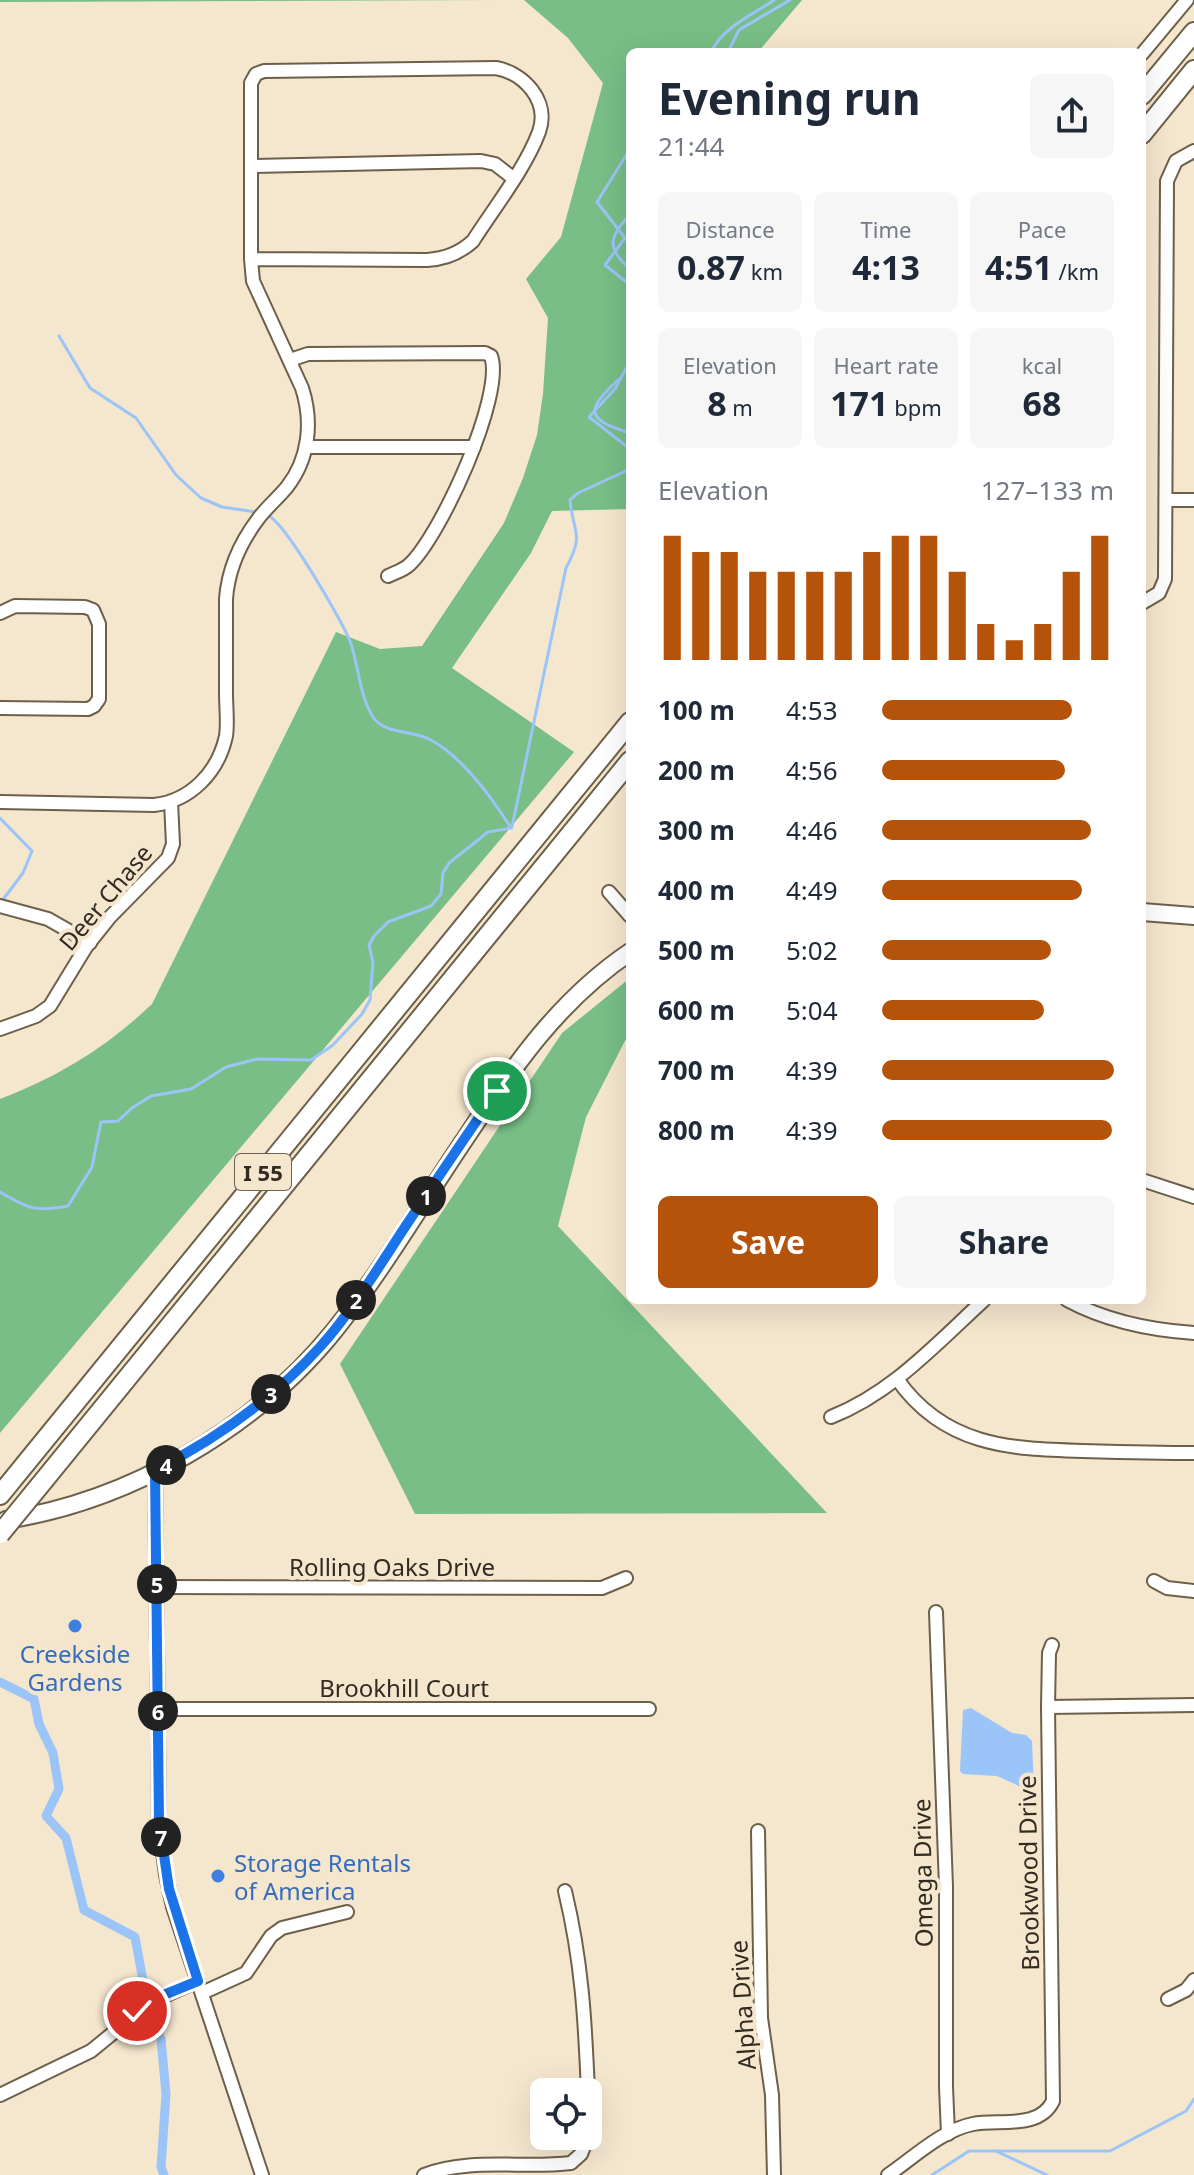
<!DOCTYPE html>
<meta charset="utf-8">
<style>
:root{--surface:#fff;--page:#f6f6f7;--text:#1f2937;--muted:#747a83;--accent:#b45309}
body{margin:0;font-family:"Noto Sans",sans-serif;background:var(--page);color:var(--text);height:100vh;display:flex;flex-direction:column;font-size:30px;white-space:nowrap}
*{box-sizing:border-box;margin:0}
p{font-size:26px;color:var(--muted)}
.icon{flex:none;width:44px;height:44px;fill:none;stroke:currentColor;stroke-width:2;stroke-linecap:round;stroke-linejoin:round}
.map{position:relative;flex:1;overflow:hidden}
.details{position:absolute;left:626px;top:48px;width:520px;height:1256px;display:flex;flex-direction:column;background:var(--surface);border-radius:12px;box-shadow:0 8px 32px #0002}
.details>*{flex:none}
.buttons{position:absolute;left:530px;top:2078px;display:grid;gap:16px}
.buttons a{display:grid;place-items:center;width:72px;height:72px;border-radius:12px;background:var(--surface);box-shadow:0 8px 32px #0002;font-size:40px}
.pin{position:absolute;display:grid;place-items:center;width:68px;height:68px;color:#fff;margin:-34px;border:4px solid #fff;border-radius:50%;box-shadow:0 2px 8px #0007}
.km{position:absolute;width:40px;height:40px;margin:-20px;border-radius:50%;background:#222;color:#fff;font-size:22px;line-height:40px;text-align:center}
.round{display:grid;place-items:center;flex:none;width:84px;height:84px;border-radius:12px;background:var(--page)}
.summary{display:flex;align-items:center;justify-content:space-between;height:136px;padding:0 32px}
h1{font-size:44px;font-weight:700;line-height:60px}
.metrics{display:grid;grid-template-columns:repeat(3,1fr);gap:12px;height:136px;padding:8px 32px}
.metrics div{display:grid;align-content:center;border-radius:12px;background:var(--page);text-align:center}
.metrics b{font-size:34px;font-weight:700}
.metrics small{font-size:22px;font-weight:400}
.metrics p{font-size:22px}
.chart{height:224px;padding:16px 32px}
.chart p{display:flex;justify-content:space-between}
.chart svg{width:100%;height:144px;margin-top:8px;stroke:var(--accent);stroke-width:6}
.button{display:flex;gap:16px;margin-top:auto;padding:16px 32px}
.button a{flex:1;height:92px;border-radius:12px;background:var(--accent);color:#fff;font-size:32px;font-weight:700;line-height:92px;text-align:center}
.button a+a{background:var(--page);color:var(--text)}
ul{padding:0 32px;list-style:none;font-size:26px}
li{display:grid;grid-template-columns:128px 96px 1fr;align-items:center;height:60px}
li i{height:20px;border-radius:10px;background:var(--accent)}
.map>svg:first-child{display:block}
.forest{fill:#78be86}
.water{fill:#9bc4f8}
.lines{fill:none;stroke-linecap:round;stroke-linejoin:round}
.stream{stroke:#9bc4f8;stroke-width:3}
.canal{stroke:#9bc4f8;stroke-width:9}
.minor-casing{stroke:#6d604b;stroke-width:16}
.major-casing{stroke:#6d604b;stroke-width:20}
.highway-casing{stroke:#6d604b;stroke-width:22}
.minor{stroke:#fff;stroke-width:12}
.major{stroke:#fff;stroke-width:16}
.highway{stroke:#fff;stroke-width:18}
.highway-bridge-casing{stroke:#6d604b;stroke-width:22;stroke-linecap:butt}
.highway-bridge{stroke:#fff;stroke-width:18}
.route-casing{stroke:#fff;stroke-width:16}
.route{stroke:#1a73e8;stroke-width:10}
.shop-dot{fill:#3f7fe0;stroke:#f5e6ce;stroke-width:3}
.labels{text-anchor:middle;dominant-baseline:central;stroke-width:8;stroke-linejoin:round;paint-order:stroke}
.shield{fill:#f5e6ce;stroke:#6c6356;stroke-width:2}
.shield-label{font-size:22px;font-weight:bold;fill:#312b22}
.street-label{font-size:24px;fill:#312b22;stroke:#f5e6ce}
.shop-label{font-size:24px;fill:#366cbe;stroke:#f5e6ce}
</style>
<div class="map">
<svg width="1194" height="2175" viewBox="0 0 1194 2175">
<rect width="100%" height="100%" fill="#f5e6ce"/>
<g class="forest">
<path d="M0,0h493l-493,2z"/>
<path d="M524,0h278l-44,52h-128v457l-78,2 -21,42 -79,115 122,84 -574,681v-334c58,-22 107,-52 152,-95l184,-372 44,17 42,-3 82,-123 19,-45 14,-43 6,-41 5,-76 -22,-39 35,-42 42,-154 -35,-45z"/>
<path d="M630,978v53l-44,86 -28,109 269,287 -412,1 -75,-150 222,-331z"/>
</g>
<path class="water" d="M971,1708l41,25 14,2 6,6 2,47 -4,3 -33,-15 -34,-2 -3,-3 3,-61z"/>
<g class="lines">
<g class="stream">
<path d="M711,52c13,-26 40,-36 63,-52"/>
<path d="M728,52l11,-22 51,-30"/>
<path d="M630,149l-33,53 28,36 -20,27 25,20"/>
<path d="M630,215c-21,21 -24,33 0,54"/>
<path d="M59,336l31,52 46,30 40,57 25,23 21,9 34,5"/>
<path d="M630,361l-15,28 -26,28 41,32"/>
<path d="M619,379c-32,30 -36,40 11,54"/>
<path d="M267,515c17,5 75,106 83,126 9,25 9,54 23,76 12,18 39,13 56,22 33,17 63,59 82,89"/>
<path d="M0,818l32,33 -9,22 -21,28"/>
<path d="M512,827l54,-259c19,-35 7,-34 4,-68l8,-7 52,-24"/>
<path d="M0,1192c29,17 35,20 68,14l24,-39 9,-45 17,-1 14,-13 19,-12 40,-7 35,-22 31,-8 54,1 22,-15 29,-31 8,-14 3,-38 -4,-17 5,-9 14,-14 43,-16 10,-12 2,-21 6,-10 39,-31 23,-4"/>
<path d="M996,2151l51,24"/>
<path d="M932,2175l37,-24h141l76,-40 8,-12"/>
</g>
<g class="canal">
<path d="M0,1682l34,17 5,25 14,29 6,36 -13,27 20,22 18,72 51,27 11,60"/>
<path d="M149,2011l12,28 5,55 -5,73 3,8"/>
</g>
<defs>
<g id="minor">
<path d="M1142,54l45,-54"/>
<path d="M252,166l229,-5 14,3 18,14"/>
<path d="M290,360l18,-6 177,-1 6,3c14,39 -51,181 -82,209 -5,5 -15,8 -21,11"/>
<path d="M307,447h167"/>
<path d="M1167,500h27"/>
<path d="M1142,603l17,-10 6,-14 2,-398 9,-20 18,-10"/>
<path d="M0,613l15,-7 70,1 8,3 6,14v75l-5,7 -6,3 -88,-1"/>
<path d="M0,802l154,3c36,-4 64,-32 72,-69 2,-13 0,-29 0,-43 0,-32 0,-63 0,-94 2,-29 14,-56 32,-80 8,-11 20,-21 29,-32 22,-28 26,-65 15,-99l-49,-107 -2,-22v-176l5,-9 8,-3 232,-3c28,5 54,33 43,64 -14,37 -45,76 -66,109 -13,12 -27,18 -46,19l-176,-1"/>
<path d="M609,892l21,24"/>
<path d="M0,906l48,13 42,24"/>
<path d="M0,1029l36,-13 14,-10 36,-59 24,-30 58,-59 5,-14 -2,-42"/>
<path d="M1142,1180l52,17"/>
<path d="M1067,1300c39,21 82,30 127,33"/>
<path d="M897,1379c47,67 112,70 186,72 37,1 74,2 111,2"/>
<path d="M831,1417c61,-24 105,-73 153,-117"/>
<path d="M155,1470l4,351 7,54 7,32 89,268"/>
<path d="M1154,1581l13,7 27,3"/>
<path d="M157,1587l445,1 24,-10"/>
<path d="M936,1612l10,275v200l2,47"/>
<path d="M1048,1707l146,-2"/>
<path d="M158,1709h491"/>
<path d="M758,1831l3,187 11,77 2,80"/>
<path d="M565,1891c17,71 20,129 23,201"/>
<path d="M202,1993l44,-20 25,-37 11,-8 65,-16"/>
<path d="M1168,1999l18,-9 8,-10"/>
<path d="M0,2095l91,-44 60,-49 47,-21"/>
<path d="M588,2095v40"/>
<path d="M424,2175c47,-18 98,-6 147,-12l10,-9 7,-18"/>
<path d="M888,2175c25,-17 54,-45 85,-51 26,-5 66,6 80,-23l-5,-394 1,-54 3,-8"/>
</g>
<g id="major">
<path d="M1142,912l52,4"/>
<path d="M6,1520c123,-19 249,-91 328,-189 49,-61 89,-130 133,-195 46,-69 92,-136 163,-184"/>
</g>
<g id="highway">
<path d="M1142,95l52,-63"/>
<path d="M1142,134l52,-64"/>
<path d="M45,1479l585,-718"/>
<path d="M0,1495l630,-773"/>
</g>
</defs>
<use href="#minor" class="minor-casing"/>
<use href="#major" class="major-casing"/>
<use href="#highway" class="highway-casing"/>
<use href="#minor" class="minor"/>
<use href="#major" class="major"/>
<use href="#highway" class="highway"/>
<defs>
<path id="highway-bridge" d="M0,1534l45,-55"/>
</defs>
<use href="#highway-bridge" class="highway-bridge-casing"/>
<use href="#highway-bridge" class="highway-bridge"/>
</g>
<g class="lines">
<defs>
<path id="route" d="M137,2011l29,-17 32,-13 -29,-92 -10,-68 -4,-351c61,-31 118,-71 165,-123 33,-37 58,-79 85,-120 30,-45 61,-91 92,-136"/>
</defs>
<use href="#route" class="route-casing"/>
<use href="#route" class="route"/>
</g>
<g class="shop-dot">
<circle cx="75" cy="1626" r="8"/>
<circle cx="218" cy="1876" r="8"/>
</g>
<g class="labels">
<rect class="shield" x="235" y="1154" width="56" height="36" rx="6"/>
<g class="shield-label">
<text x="263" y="1172">I 55</text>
</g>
<g class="street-label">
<text transform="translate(105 897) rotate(-50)">Deer Chase</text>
<text x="392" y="1566">Rolling Oaks Drive</text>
<text x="404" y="1687">Brookhill Court</text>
<text transform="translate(922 1873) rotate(-91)">Omega Drive</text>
<text transform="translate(1028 1873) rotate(-91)">Brookwood Drive</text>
<text transform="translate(742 2005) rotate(-94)">Alpha Drive</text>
</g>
<g class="shop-label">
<text x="75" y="1653">Creekside<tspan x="75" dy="28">Gardens</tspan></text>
<text x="234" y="1862" text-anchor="start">Storage Rentals<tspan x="234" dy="28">of America</tspan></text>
</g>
</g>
</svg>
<div class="buttons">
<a><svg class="icon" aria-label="locate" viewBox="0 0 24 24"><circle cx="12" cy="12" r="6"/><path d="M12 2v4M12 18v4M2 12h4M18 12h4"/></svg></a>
</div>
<div class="pin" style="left:497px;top:1091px;background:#1e9e55"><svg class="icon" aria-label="arrive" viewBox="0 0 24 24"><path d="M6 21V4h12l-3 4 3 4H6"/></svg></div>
<div class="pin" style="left:137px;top:2011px;background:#d93025"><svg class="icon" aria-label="check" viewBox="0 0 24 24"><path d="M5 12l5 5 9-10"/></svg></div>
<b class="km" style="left:426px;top:1196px">1</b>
<b class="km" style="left:356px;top:1300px">2</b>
<b class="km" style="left:271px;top:1394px">3</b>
<b class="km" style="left:166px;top:1465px">4</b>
<b class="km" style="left:157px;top:1584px">5</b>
<b class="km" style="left:158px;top:1711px">6</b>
<b class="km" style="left:161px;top:1837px">7</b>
<section class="details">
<div class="summary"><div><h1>Evening run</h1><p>21:44</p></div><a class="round"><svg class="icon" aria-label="share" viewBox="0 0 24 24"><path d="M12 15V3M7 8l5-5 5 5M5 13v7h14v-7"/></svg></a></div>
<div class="metrics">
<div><p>Distance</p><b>0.87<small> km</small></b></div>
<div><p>Time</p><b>4:13</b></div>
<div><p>Pace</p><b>4:51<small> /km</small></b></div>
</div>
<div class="metrics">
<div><p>Elevation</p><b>8<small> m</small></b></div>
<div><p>Heart rate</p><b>171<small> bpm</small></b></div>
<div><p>kcal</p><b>68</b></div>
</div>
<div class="chart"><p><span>Elevation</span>127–133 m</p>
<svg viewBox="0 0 160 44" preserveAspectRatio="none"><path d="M5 44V6M15 44V11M25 44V11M35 44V17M45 44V17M55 44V17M65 44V17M75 44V11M85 44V6M95 44V6M105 44V17M115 44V33M125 44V38M135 44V33M145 44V17M155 44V6"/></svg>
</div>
<ul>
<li><b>100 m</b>4:53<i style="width:82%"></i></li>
<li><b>200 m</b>4:56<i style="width:79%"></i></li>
<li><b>300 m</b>4:46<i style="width:90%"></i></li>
<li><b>400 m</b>4:49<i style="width:86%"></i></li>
<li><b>500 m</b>5:02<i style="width:73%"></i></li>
<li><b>600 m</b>5:04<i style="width:70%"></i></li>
<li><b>700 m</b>4:39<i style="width:100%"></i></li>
<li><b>800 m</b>4:39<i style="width:99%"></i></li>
</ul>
<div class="button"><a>Save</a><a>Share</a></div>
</section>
</div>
